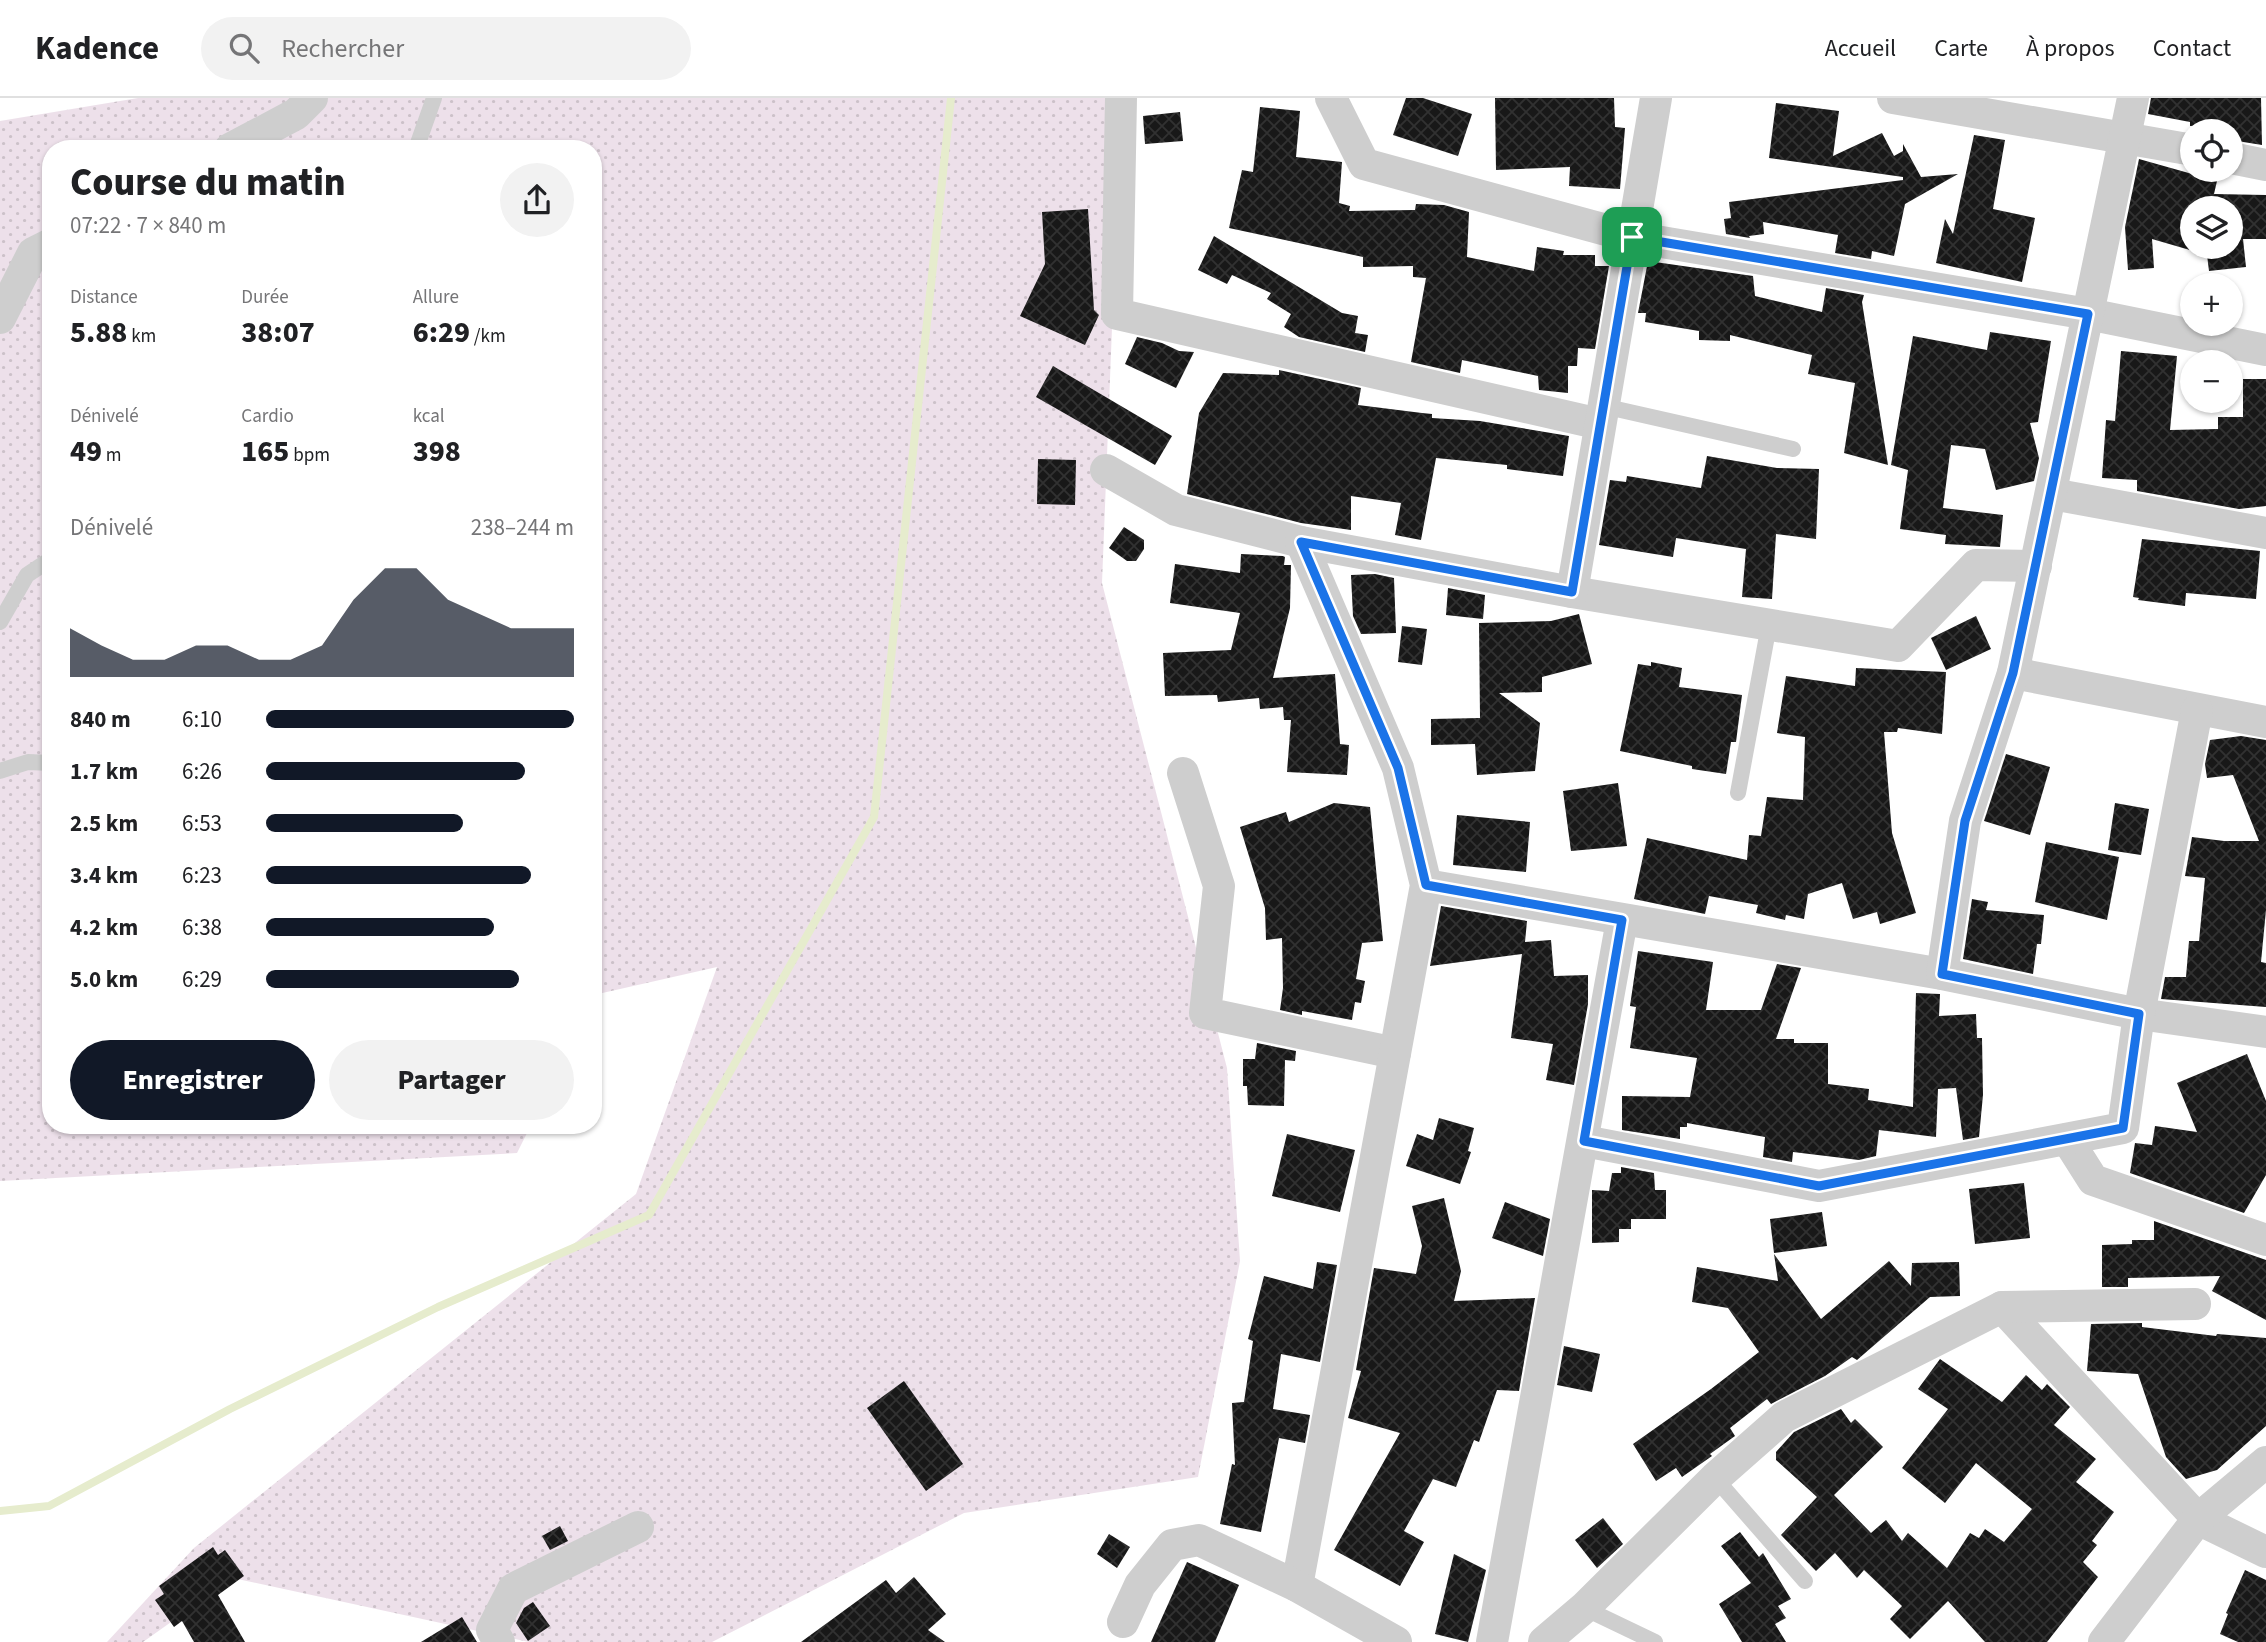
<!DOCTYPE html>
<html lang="fr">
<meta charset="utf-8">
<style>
:root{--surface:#fff;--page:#f2f2f2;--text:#202124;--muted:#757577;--line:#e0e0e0;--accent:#111827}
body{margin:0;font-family:"Source Sans 3",sans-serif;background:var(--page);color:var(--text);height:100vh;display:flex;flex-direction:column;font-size:26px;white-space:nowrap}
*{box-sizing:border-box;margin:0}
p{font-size:23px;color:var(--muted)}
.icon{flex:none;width:38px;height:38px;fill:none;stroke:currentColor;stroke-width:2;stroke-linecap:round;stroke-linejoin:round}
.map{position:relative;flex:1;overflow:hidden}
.side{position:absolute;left:42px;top:42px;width:560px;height:994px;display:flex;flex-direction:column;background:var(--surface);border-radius:28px;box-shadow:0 2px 5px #0004}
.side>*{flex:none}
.controls{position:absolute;left:2180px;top:21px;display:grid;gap:14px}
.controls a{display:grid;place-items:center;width:63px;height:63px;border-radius:50%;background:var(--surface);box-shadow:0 2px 5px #0004;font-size:35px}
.pin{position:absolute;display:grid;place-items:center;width:60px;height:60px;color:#fff;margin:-30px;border-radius:14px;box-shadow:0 4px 10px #0006}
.round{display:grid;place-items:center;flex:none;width:74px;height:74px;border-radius:37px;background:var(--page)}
.headline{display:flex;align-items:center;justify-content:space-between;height:119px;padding:0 28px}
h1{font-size:38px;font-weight:800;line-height:52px}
.metrics{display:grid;grid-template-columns:repeat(3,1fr);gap:10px;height:119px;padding:7px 28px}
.metrics div{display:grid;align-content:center}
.metrics b{font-size:30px;font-weight:800}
.metrics small{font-size:19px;font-weight:400}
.metrics p{font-size:19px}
.chart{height:196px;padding:14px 28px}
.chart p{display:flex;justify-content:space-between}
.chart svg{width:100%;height:126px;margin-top:7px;fill:var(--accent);opacity:.7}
.action{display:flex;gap:14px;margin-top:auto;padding:14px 28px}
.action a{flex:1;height:80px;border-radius:42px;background:var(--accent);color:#fff;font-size:28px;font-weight:800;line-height:80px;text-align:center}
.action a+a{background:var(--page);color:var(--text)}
ul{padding:0 28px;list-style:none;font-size:23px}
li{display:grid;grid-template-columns:112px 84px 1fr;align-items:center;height:52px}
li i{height:18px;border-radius:9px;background:var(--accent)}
header{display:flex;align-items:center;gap:42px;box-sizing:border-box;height:98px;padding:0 35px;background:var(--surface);border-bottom:2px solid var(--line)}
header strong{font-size:33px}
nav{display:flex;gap:38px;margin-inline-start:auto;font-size:24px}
.search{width:490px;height:63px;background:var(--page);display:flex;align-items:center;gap:18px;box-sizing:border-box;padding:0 24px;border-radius:38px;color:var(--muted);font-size:26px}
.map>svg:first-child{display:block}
.grass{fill:url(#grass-dots)}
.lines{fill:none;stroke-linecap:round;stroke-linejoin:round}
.stream{stroke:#e6eccd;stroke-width:8}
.building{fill:url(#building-cross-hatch);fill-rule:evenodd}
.lane{stroke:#cecece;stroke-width:16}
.street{stroke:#cecece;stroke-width:32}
.route-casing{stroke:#fff;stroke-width:14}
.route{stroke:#1a73e8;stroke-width:9}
</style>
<header>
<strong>Kadence</strong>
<div class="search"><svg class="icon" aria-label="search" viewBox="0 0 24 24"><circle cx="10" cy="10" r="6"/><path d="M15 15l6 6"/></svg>Rechercher</div>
<nav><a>Accueil</a><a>Carte</a><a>À propos</a><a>Contact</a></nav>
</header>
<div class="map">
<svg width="2266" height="1544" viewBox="0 0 2266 1544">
<defs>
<pattern id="grass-dots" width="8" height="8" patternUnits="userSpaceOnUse" patternTransform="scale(1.75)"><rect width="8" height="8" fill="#ede0ea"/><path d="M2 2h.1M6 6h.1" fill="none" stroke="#ccc1c9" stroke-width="1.8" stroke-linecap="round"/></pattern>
<pattern id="building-cross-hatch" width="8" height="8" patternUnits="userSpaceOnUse" patternTransform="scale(1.75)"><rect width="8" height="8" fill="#181818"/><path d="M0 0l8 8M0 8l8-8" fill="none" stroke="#313131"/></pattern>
</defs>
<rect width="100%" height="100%" fill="#fff"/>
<path class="grass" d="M138,0h983l-19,485 125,485 13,193 -42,216 -234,36 -252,129h-183l-296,-64 -90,64h-36l87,-94 442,-354 81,-227 -119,27 -5,8v-853h-542v976h480l-14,28 -517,28v-1060z"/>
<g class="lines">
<path class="stream" d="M0,1413l49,-5 181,-97 208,-102 211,-92 225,-398 77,-719"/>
</g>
<g class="building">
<path d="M1406,0h17l49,16 -14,42 -65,-21z"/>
<path d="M1495,0h119l1,29 10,1 -5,61 -51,-3 1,-19 -74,3z"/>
<path d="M2151,0h110l1,47 -31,-5v-9h-16l1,-6 -26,1v-4l-42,-8z"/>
<path d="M1776,5l63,8 -6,45 49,-23 12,23 9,-5v-7l18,33 37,-3 -53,30 -11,52 -22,-5 -1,8 -36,-6 3,-18 -75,-13 1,12 -15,2 1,2 -24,-4 -2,-15 7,-1 -2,-16 174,-22v-3l-134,-19z"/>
<path d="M1260,9l40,4 -4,46 46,5 -3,41 11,3 -1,5 66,-1 1,-6 28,1 25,7 -2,45 67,14 3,-24 27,4 -1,4h32v11h14l-14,83 -17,-1 -1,18h-9v27l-29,-3 -1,-14 -76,-16 -2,13 -49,-11 15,-84 -13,-1v-11l-50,1v-10l-134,-29 13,-58 11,2z"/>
<path d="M1180,14l3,29 -38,3 -2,-28z"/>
<path d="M1974,37l31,5 -12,69 42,9 -13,64 -86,-19 9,-44 8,15z"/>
<path d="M2139,61l78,22 -3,13 52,1v44h-23l3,28 -37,4 -2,-16 -55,-16 2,29 -26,2 -3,-43zM2193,110h38v39h-38z"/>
<path d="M1088,111l6,101 5,5 -14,30 -65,-29 25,-52 -3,-52z"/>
<path d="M1214,138l128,77 16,3 -3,17 13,2 -3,17 -66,-15 -15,-10 7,-13 -24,-15 4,-6 -39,-18 -5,9 -29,-14z"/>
<path d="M1648,163l105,15 2,20 67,16 4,-24 38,7 -2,7 26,163 -44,-12 11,-70 -47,-9 4,-19 -82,-20v6l-31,-1v-9l-54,-9 1,-9h-8z"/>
<path d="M1990,234l61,9 -13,81 -8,1 9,35 -5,23 -38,9 -11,-41 -34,-4 -8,63 60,7 -3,32 -55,-3 1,-9 -46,-6 8,-59 -17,-5 22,-129 74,14z"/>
<path d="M1137,239l25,6 17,8 15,1 -18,36 -51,-24z"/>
<path d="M2121,253l56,5 -7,74 48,-1v-12h25v-38h23v127l-27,3 -102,-18v-11l-35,-2 4,-58 9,1z"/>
<path d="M1053,268l119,70 -17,29 -119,-68z"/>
<path d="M1279,272l82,18 -3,17 64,8 10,1v4l48,3 89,15 -6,40 -56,-7v-4l-71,-7 -15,82 -26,-5 6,-32 -50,-7v34l-50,-7 -114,-29 12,-81 24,-40 56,2z"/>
<path d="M1707,358l70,12 42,1 -3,70 -40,-5 -4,65 -30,-2 4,-48 -70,-11 -3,19 -74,-12 11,-65 16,2 1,-6 74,12z"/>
<path d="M1038,361l38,1 -1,45 -38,-1z"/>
<path d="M1124,429l20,13v9l-8,12h-9l-18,-13z"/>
<path d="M2142,441l118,12 -4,48 -70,-6 -1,13 -47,-6 1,-2 -6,-1z"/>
<path d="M1241,456l42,2 2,1 -1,8h7l-1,43 -17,70 62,-4 5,70 9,1 -2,30 -60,-3 4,-52h-7l-1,-13 -23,2 -1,-11 -41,4 -1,-7 -52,1 -2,-43 68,-3 9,-37 -70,-10 5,-39 65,9z"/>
<path d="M1375,476l19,4 2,55 -35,1 -8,-18 -2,-41z"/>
<path d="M1448,490l37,7 -2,24 -37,-4z"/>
<path d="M1579,516l13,50 -50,13v15l-43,1 41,30 -5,48 -58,4 -2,-31 -44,1v-26l49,-1 -1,-95 72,-2z"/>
<path d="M1976,518l15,33 -45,21 -15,-32z"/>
<path d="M1402,528l25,3 -5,36 -24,-3z"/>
<path d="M1651,564l31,6 -3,19 63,8 -6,47h-5l-5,32 -34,-5v-3l-72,-15 18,-87 13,2z"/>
<path d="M1856,570l90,4 -4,62 -44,-6 -1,4h-13l8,101 24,80 -36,11 -3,-12 -24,7 -11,-36 -34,11 -4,25 -18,-4 -1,5 -29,-7 2,-8 -49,-9 -4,18 -71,-15 13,-61 100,22 2,-25 12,1 6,-39 36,3 2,-63 -28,-4 9,-57 69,10z"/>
<path d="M2241,638l25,4v170l-5,52 5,1v44l-105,-8 4,-22h21l3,-36h10l6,-63 -20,-2 7,-39 32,4h35l-26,-66 -26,3 -2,-14 5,-24z"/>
<path d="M2006,656l44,13 -20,68 -46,-14z"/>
<path d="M1618,685l9,63 -56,5 -8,-60z"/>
<path d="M1334,705l36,4 13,134 -21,2 -6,36 9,2 -4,22 -6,-1 -3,18 -50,-9v4l-22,-5 3,-22 -1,-50 -16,2 -1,-32 -25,-81 46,-15 3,10z"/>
<path d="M2115,705l34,6 -8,46 -33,-5z"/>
<path d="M1457,717l73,7 -4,50 -73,-7z"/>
<path d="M2046,744l73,15 -12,63 -72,-18z"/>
<path d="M1972,801l16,3 -2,8 58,5 -3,29h-4l-4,30 -70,-15z"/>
<path d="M1441,808l86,15 -2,21 26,-2 3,36 34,-1v29l-14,81 -28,-5 7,-36 -42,-6 11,-84 -92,12z"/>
<path d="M1638,853l75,11 -7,48h55l16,-46 24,4 -25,71h18v4h34v41l41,5 -1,11 45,7 3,-114 24,1 -1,22 37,-2 1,24h5l1,57 -4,42 -16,3 -7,-52 -18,1 -2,48 -57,-7 -3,26 -17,4 -66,-8 -1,10 -29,-5 2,-20 -78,-14v4h-7v12l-58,-9v-34l68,1 7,-39 -67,-10 6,-41 -6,-1z"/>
<path d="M1257,945l39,8 -1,10 -10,-1 -1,46 -36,-1 -1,-19h-4v-27h12z"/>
<path d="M2247,956l19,47v74l-22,38 -114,-40 5,-30 17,2 3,-19 42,6 -20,-49z"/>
<path d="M1439,1020l35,10 -6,23 3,1 -11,32 -54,-18 11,-32 16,6z"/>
<path d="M1287,1036l68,16 -15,62 -68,-16z"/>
<path d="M1621,1069l33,6 1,17h11v29h-35v10h-12v13l-27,1v-53l17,1 3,-18h9z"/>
<path d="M2024,1085l6,55 -55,6 -6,-55z"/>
<path d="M1444,1100l17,73 -7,30 81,-3 -16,93 -22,-1 -18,52 -5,-2 -18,47 -23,-8 -29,52 20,11 -24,44 -66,-36 66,-117 -52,-15 13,-47 -5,-1 18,-102 42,6 6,-28 -10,-40z"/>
<path d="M1505,1104l45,17 -7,37 -51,-18z"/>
<path d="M1822,1114l5,34 -53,7 -4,-34z"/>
<path d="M2154,1123l112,39v60l-54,-29 8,-15 -92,2v9h-26v-42l30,-1v-4h22z"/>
<path d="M1774,1156l47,65 68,-58 22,25 1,-23 47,-1 1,34 -30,1 -73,63 -5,-3 -27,19 -54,28 -4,-5 -37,29 5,8 -25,18 2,2 -30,21 -6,-9 -20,13 -23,-37 78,-55 48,-37 -31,-44 -36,-6 5,-35 81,14z"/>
<path d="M1317,1164l20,3 -17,97 -39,-8 -8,55 37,6 -5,28 -26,-5 -18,94 -41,-8 12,-60 3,1 -3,-62 12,-1 9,-61 -5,-2 16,-63 49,13z"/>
<path d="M2142,1225v4l74,9 1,-2 49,4v88l-49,44 -31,9 -20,-22 -28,-83 -51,-3 4,-47z"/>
<path d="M1564,1248l36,8 -8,38 -35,-7z"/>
<path d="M1940,1261l62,43 24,-27 16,15 5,-6 23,23 -16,18 42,34 -20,23 38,30 -22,29 5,4 -14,17 15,15 -51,65h-62l-37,-41 -38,38 -20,-20 12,-13 -38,-36 -7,8 -22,-25 -19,18 -35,-36 36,-38 -41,-37v-8l18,-20 47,-23 10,14 4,-4 28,28 -49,48 37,38 15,-13 16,21 6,-8 39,35 23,-35 9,5 6,-9 19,13 28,-33 -56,-46 -31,40 -43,-35 46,-59 -30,-20z"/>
<path d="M904,1283l59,83 -37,27 -59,-83z"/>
<path d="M1603,1420l20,26 -26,24 -22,-28z"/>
<path d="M560,1428l8,15 -18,9 -8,-14z"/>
<path d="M1740,1434l19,25 4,-4 28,46 -13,7 8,12 -11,6 11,18h-44l-23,-38 32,-21 -30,-37z"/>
<path d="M1109,1436l21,13 -13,21 -20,-14z"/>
<path d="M213,1449l5,8 7,-5 19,26 -26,19 27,47h-51l-12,-21 -8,6 -19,-27 9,-6 -5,-8z"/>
<path d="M1454,1456l32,16 -18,72 -33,-8z"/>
<path d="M1187,1464l52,23 -24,57h-64z"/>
<path d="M2245,1472l21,10v62h-28l-18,-8 8,-20 -2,-1z"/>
<path d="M914,1479l32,37 -18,16 17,12h-144l85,-62 10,13z"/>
<path d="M533,1504l17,24 -22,15 -12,-18 8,-15z"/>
<path d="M462,1519l15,25h-56z"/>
</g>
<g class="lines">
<g class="lane">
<path d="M416,51l18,-51"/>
<path d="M1603,308l190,43"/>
<path d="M0,524l27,-47 24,-16"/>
<path d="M0,673l28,-9 23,1"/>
<path d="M1738,695l31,-168"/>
<path d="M1715,1380l90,103"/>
<path d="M1584,1510l71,34"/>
</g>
<g class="street">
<path d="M1121,0l-4,216 483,110"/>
<path d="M1331,0l33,66 268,73 456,77 178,36"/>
<path d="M1893,0l300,52"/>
<path d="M230,51l66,-35 16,-16"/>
<path d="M2231,60l35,7"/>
<path d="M0,220l33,-65 18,-9"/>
<path d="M1106,372l70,40 125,32 271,50 326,54 78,-81 60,1"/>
<path d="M2052,396l214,39"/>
<path d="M1572,494l84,-494"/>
<path d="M2013,575l253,49"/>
<path d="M1183,675l36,113 -14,127 190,40"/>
<path d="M1426,787l516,89 197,40 127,18"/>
<path d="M1942,876l23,-153 48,-148 120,-575"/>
<path d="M2067,1041l26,41 173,60"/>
<path d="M1584,1043l235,45 304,-58 16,-114 58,-304"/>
<path d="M2002,1209l196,212 68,33"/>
<path d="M1297,1488l129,-701 -28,-117 -97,-226"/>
<path d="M1123,1524l17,-37 32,-40 27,-5 98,46 99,56"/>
<path d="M499,1544l-7,-12 21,-41 125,-62"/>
<path d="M1492,1544l130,-722"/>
<path d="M1544,1544l40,-34 131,-130 69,-61 218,-110 193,-3"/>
<path d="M2104,1544l94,-123 68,-57"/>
</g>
</g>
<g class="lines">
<defs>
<path id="route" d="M1632,139l456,77 -75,359 -48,148 -23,153 197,40 -16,114 -304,58 -235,-45 38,-221 -196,-35 -28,-117 -97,-226 271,50z"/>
</defs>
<use href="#route" class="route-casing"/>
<use href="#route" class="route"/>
</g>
</svg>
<div class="controls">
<a><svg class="icon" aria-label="locate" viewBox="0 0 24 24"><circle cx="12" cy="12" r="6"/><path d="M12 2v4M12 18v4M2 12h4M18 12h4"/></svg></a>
<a><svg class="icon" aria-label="layers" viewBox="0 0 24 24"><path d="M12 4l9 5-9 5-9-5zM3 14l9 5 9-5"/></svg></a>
<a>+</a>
<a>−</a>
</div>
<div class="pin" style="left:1632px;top:139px;background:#1e9e55"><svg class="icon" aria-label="arrive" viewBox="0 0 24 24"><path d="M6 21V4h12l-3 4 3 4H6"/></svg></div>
<section class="side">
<div class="headline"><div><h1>Course du matin</h1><p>07:22 · 7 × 840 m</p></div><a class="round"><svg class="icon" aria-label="share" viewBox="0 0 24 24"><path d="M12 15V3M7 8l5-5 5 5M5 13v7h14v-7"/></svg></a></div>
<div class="metrics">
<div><p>Distance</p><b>5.88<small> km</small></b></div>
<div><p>Durée</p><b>38:07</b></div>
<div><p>Allure</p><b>6:29<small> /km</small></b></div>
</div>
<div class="metrics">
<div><p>Dénivelé</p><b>49<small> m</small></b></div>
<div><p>Cardio</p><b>165<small> bpm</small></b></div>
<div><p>kcal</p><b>398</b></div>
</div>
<div class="chart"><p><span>Dénivelé</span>238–244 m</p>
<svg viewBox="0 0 160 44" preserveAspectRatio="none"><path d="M0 44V27L10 33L20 38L30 38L40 33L50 33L60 38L70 38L80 33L90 17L100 6L110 6L120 17L130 22L140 27L150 27L160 27V44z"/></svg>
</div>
<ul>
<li><b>840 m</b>6:10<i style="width:100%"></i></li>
<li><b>1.7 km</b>6:26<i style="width:84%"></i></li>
<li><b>2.5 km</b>6:53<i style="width:64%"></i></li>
<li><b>3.4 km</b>6:23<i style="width:86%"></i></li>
<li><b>4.2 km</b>6:38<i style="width:74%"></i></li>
<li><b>5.0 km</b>6:29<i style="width:82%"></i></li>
</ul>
<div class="action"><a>Enregistrer</a><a>Partager</a></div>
</section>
</div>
